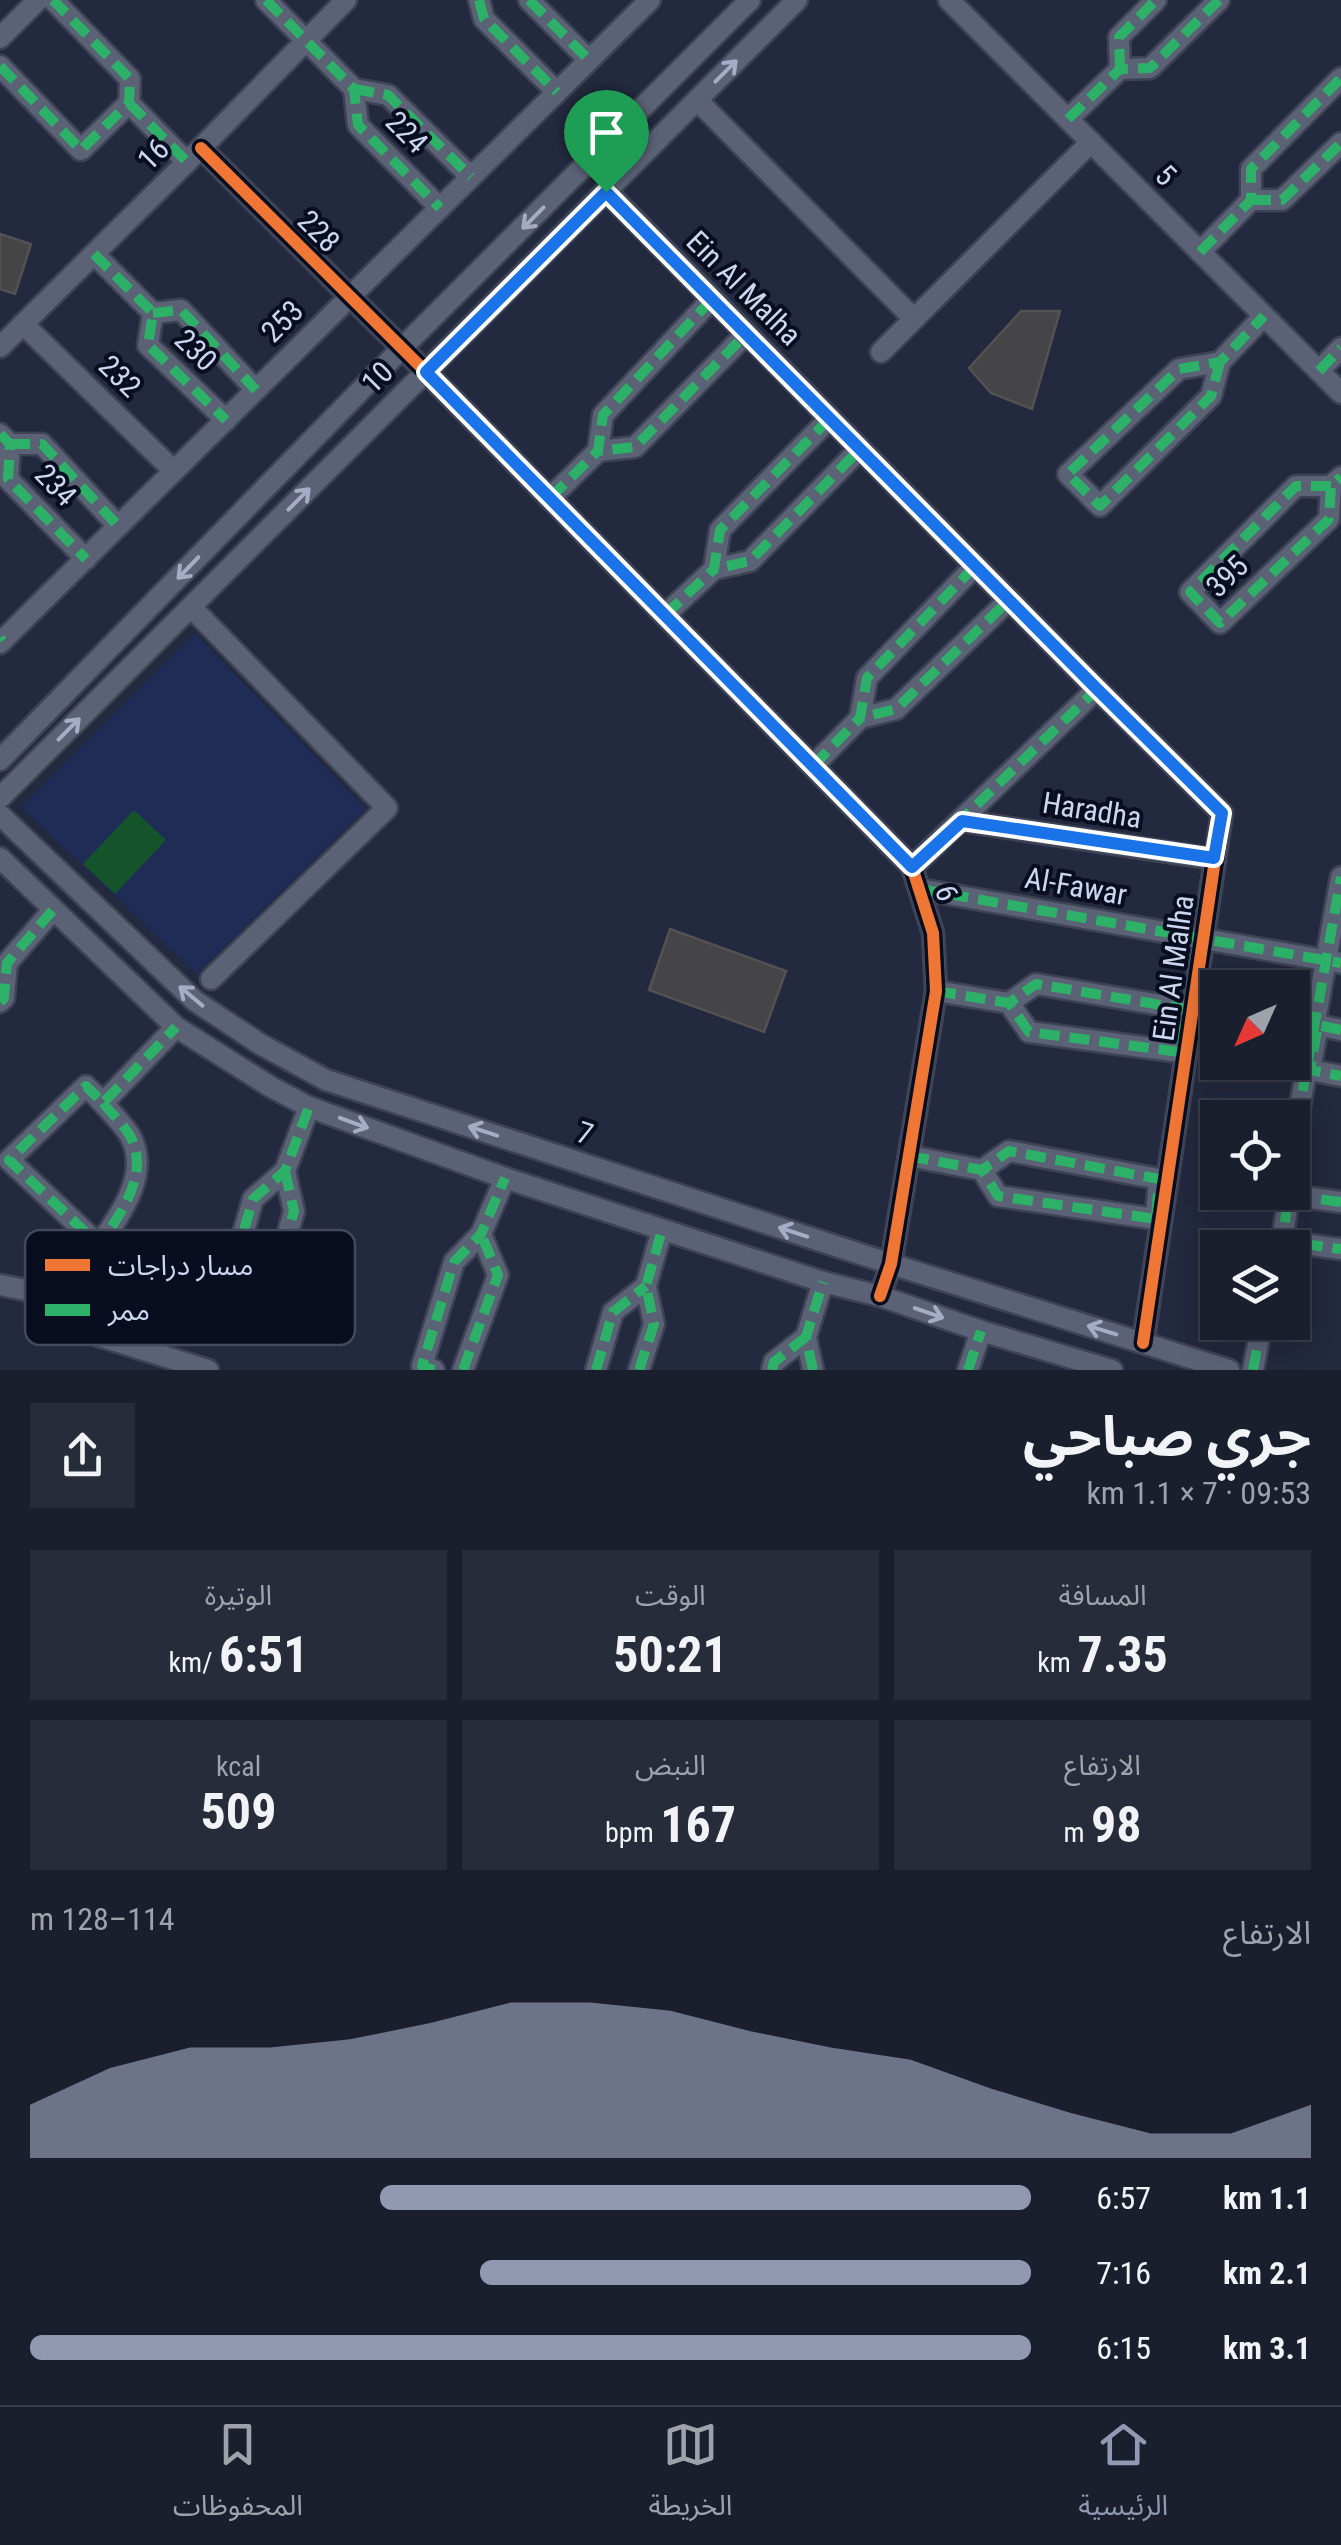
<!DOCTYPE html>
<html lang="ar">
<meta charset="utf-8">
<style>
:root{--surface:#1a1f2e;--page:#272c3a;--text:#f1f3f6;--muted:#9fa2aa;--line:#383d4a;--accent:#9199b2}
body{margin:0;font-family:"Roboto Condensed","Noto Sans Arabic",sans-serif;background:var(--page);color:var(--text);direction:rtl;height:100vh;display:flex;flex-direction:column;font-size:38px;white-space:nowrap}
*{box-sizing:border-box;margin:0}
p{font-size:32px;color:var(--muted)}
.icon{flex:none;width:55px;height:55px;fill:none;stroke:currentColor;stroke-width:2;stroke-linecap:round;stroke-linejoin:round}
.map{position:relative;height:1370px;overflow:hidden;direction:ltr}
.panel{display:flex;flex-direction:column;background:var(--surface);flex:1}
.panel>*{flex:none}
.needle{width:65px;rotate:225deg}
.fabs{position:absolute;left:1200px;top:970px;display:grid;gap:20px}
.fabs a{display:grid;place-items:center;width:110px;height:110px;border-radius:0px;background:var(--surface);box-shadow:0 5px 25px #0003,0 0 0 2px var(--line);font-size:50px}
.pin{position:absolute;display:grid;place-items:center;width:85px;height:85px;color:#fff;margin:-102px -42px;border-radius:50% 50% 50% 0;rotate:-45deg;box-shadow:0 0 10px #0007}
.pin .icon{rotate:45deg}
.round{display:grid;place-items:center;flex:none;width:105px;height:105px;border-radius:0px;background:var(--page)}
.summary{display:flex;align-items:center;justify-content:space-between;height:170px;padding:0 30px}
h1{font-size:55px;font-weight:700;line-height:75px}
.metrics{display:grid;grid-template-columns:repeat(3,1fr);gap:15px;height:170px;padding:10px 30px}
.metrics div{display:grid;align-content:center;border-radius:0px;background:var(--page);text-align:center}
.metrics b{font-size:50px;font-weight:700}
.metrics small{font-size:28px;font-weight:400}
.metrics p{font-size:28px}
.chart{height:280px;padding:20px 30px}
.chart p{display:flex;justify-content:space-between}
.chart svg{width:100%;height:180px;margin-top:10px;fill:var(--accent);opacity:.7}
ul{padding:0 30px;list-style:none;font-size:32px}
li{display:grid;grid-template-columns:160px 120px 1fr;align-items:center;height:75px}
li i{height:25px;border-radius:12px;background:var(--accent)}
.tab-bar{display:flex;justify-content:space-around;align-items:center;height:140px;border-top:2px solid var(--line);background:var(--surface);font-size:28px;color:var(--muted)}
.tab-bar a{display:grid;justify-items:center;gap:5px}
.tab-bar .current{color:var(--accent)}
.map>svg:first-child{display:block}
.built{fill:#1f2c56}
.grass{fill:#15542a}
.building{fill:#454547;stroke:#535151;stroke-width:2.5}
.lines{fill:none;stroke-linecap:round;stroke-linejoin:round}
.minor-casing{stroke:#3d4354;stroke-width:25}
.minor{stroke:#5b6276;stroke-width:20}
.quiet{stroke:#2db169;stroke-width:10;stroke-dasharray:20 10;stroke-linecap:butt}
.cycleway-casing{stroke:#080e1f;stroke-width:19}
.cycleway{stroke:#f07635;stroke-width:12}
.oneway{stroke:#a4adc5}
.route-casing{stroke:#fff;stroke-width:20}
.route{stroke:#1a73e8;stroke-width:12}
.labels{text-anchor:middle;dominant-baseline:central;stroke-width:8;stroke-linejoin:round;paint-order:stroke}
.street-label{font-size:30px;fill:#ccd6f0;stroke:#080e1f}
.key{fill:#080e1f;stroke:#434a5e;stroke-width:2.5}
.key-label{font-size:28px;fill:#ccd6f0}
</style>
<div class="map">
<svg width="1341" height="1370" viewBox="0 0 1341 1370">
<rect width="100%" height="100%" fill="#23293e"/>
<path class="built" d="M195,633l171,176 -169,165 -176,-167z"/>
<path class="grass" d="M134,810l32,30 -51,54 -32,-30z"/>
<g class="building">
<path d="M0,234l31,10 -16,50 -15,-5z"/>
<path d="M1021,311h39l-28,98 -41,-16 -22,-25z"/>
<path d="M670,929l116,42 -22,61 -115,-42z"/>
</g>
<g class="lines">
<defs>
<g id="minor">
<path d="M266,0l88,89 4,36 82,83"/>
<path d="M479,0l5,19 73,73"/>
<path d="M529,0l60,60"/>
<path d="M949,0l392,393"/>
<path d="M0,38l38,-38"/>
<path d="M0,66l81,84 48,-47 1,-24 -77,-79"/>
<path d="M1120,69l-1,-32 37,-37"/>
<path d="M354,89l34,6 83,82"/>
<path d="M697,100l217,219"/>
<path d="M129,103l58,59"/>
<path d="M1068,119l52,-50 30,-1 69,-68"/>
<path d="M201,148l225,224 486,495 21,66 3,58 -45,273 -11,32"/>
<path d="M606,191l491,498 125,124 -79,530"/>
<path d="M1251,200h31l59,-57"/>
<path d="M1200,252l51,-52v-31l90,-91"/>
<path d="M94,254l59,59 -5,32 78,75"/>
<path d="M712,299l-109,116 -5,36 37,-4 111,-113"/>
<path d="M153,313l28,-3 75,80"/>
<path d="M23,324l151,147"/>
<path d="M0,347l201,-199 145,-148"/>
<path d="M881,352l210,-210"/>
<path d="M1220,362l-9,34 -111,110 -32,-32 111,-105 41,-7 44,-46"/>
<path d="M1319,371l22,-23"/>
<path d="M830,418l-110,112 -6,39 36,-8 110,-112"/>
<path d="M0,434l10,10 -2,35 78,80"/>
<path d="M10,444h32l76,82"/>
<path d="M1331,486h-35l-106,106 30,31 109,-104 2,-33 10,-9"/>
<path d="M550,498l48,-47"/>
<path d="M975,566l-108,112 -7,40 36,-9 113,-109"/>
<path d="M191,607l196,201 -176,171"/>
<path d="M665,615l49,-46"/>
<path d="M0,643l650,-643"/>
<path d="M0,760l402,-412 348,-348"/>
<path d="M813,766l47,-48"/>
<path d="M0,798l797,-798"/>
<path d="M0,815l195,186 65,43 66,36 565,184 338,106"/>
<path d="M962,821l252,38"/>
<path d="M0,858l176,169 95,60 38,20 196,71 318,104 57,14 101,35 131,39"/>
<path d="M912,867l185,-178"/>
<path d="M919,889l422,74"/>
<path d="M936,991l73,12 20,29 151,20 5,-43 -149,-25 -27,19"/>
<path d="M0,1002l4,-4 3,-35 46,-53"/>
<path d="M1341,1030l-23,-5 -8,45 31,6"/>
<path d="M103,1103c8,10 19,20 26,31 23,38 -9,81 -30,111l-90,-85 77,-74 17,17 73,-76"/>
<path d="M1292,1150l49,-273"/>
<path d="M909,1156l73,14 16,26 158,23 3,-40 -150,-28 -27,19"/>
<path d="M285,1171l9,40 -30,105 -41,-13 30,-104 32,-28 24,-64"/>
<path d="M1341,1202l-52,-7 -7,46 59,8"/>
<path d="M0,1285l46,9 33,30 20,12 109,34"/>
<path d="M434,1370l-12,-4 32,-104 27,-28 24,-56"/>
<path d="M463,1370l35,-95 -17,-41"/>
<path d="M596,1370l17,-58 33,-26"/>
<path d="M639,1370l15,-46 -8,-38 16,-56"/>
<path d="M772,1370l2,-8 32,-25"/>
<path d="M813,1370l-7,-33 17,-55"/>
<path d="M968,1370l13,-39"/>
<path d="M1253,1370l9,-48"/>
</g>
</defs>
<use href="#minor" class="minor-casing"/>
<use href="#minor" class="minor"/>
<g class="quiet">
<path d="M266,0l88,89 4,36 82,83"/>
<path d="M479,0l5,19 73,73"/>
<path d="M529,0l60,60"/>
<path d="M0,66l81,84 48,-47 1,-24 -77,-79"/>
<path d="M1120,69l-1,-32 37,-37"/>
<path d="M354,89l34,6 83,82"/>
<path d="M129,103l58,59"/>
<path d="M1068,119l52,-50 30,-1 69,-68"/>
<path d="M1251,200h31l59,-57"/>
<path d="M1200,252l51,-52v-31l90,-91"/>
<path d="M94,254l59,59 -5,32 78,75"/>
<path d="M712,299l-109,116 -5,36 37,-4 111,-113"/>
<path d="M153,313l28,-3 75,80"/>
<path d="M1220,362l-9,34 -111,110 -32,-32 111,-105 41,-7 44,-46"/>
<path d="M1319,371l22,-23"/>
<path d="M830,418l-110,112 -6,39 36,-8 110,-112"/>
<path d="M0,434l10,10 -2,35 78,80"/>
<path d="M10,444h32l76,82"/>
<path d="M1331,486h-35l-106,106 30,31 109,-104 2,-33 10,-9"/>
<path d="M550,498l48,-47"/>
<path d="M975,566l-108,112 -7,40 36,-9 113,-109"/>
<path d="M665,615l49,-46"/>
<path d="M0,638l2,3"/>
<path d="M813,766l47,-48"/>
<path d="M962,821l252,38"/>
<path d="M912,867l185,-178"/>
<path d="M919,889l422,74"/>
<path d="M936,991l73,12 20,29 151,20 5,-43 -149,-25 -27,19"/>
<path d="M0,1002l4,-4 3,-35 46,-53"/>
<path d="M1341,1030l-23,-5 -8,45 31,6"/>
<path d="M103,1103c8,10 19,20 26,31 23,38 -9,81 -30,111l-90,-85 77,-74 17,17 73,-76"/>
<path d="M1292,1150l49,-273"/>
<path d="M909,1156l73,14 16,26 158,23 3,-40 -150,-28 -27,19"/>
<path d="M285,1171l9,40 -30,105 -41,-13 30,-104 32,-28 24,-64"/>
<path d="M1341,1202l-52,-7 -7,46 59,8"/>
<path d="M434,1370l-12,-4 32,-104 27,-28 24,-56"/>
<path d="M463,1370l35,-95 -17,-41"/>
<path d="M596,1370l17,-58 33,-26"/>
<path d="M639,1370l15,-46 -8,-38 16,-56"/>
<path d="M772,1370l2,-8 32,-25"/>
<path d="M813,1370l-7,-33 17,-55"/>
<path d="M968,1370l13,-39"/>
<path d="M1253,1370l9,-48"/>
</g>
<defs>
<g id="cycleway">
<path d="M201,148l225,224 486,495 21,66 3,58 -45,273 -11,32"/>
<path d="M606,191l491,498 125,124 -79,530"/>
</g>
</defs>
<use href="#cycleway" class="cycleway-casing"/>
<use href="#cycleway" class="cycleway"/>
</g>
<defs><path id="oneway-shaft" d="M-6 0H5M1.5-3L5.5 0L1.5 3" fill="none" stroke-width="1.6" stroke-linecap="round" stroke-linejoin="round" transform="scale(2.5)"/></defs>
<g class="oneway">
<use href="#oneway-shaft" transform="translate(726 71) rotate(-45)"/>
<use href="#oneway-shaft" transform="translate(533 218) rotate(135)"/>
<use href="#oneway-shaft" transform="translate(299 499) rotate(-45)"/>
<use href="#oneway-shaft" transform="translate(188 568) rotate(134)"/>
<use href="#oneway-shaft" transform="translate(69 729) rotate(-45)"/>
<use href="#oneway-shaft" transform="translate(191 996) rotate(-140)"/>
<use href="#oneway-shaft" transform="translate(354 1123) rotate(20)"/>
<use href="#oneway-shaft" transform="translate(483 1131) rotate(-162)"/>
<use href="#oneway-shaft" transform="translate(793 1232) rotate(-162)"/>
<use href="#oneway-shaft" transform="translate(929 1313) rotate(19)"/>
<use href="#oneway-shaft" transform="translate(1102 1330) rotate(-163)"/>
</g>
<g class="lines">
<defs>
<path id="route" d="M606,192l491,497 125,124 -8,45 -252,-37 -50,46 -486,-495z"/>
</defs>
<use href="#route" class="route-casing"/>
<use href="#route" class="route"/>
</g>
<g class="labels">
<g class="street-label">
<text transform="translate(407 132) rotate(45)">224</text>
<text transform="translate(153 154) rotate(-45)">16</text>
<text transform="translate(1166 175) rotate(45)">5</text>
<text transform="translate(319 231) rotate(45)">228</text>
<text transform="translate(744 288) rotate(45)">Ein Al Malha</text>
<text transform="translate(282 321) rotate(-45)">253</text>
<text transform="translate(196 350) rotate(44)">230</text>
<text transform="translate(120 376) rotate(44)">232</text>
<text transform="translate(377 377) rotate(-45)">10</text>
<text transform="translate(56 485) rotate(46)">234</text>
<text transform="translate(1227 576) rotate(-44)">395</text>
<text transform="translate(1092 810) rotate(9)">Haradha</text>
<text transform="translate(1076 886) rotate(10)">Al-Fawar</text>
<text transform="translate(947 893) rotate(73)">6</text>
<text transform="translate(1173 968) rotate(-82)">Ein Al Malha</text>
<text transform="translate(585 1133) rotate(18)">7</text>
</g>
</g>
<rect x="25" y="1230" width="330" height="115" rx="15" class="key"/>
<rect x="45" y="1259" width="45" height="12" fill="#f07635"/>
<rect x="45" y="1304" width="45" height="12" fill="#2db169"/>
<g class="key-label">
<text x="108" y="1275">مسار دراجات</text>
<text x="108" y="1320">ممر</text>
</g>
</svg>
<div class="fabs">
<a><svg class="needle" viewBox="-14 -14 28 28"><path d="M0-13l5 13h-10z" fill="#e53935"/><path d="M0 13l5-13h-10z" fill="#9fa2aa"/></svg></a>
<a><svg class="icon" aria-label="locate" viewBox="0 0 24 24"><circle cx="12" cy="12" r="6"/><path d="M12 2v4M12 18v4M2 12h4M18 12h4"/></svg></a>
<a><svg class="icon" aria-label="layers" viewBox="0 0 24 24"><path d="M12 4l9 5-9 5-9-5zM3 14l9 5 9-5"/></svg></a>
</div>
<div class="pin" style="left:606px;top:192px;background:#1e9e55"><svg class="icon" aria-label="arrive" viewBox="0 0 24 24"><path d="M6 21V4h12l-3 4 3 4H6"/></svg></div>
</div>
<section class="panel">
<div class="summary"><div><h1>جري صباحي</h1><p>09:53 · 7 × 1.1 km</p></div><a class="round"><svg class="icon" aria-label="share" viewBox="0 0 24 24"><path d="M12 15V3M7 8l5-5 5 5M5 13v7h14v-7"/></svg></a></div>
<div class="metrics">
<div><p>المسافة</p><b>7.35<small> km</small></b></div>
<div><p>الوقت</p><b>50:21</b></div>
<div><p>الوتيرة</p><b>6:51<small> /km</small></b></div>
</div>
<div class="metrics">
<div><p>الارتفاع</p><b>98<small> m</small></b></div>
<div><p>النبض</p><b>167<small> bpm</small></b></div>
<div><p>kcal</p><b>509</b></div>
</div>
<div class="chart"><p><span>الارتفاع</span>114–128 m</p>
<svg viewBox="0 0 160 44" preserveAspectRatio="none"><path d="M0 44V31L10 22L20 17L30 17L40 15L50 11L60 6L70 6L80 8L90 13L100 17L110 20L120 27L130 33L140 38L150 38L160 31V44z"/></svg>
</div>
<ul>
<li><b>1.1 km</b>6:57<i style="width:65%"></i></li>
<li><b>2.1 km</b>7:16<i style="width:55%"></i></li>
<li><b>3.1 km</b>6:15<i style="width:100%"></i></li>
</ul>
</section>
<nav class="tab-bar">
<a class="current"><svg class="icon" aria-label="home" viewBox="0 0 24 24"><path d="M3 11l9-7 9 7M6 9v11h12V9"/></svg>الرئيسية</a>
<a><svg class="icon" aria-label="map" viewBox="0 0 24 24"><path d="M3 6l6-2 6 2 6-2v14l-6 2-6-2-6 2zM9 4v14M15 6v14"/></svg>الخريطة</a>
<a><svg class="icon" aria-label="saved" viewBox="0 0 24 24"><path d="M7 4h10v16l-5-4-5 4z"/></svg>المحفوظات</a>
</nav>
